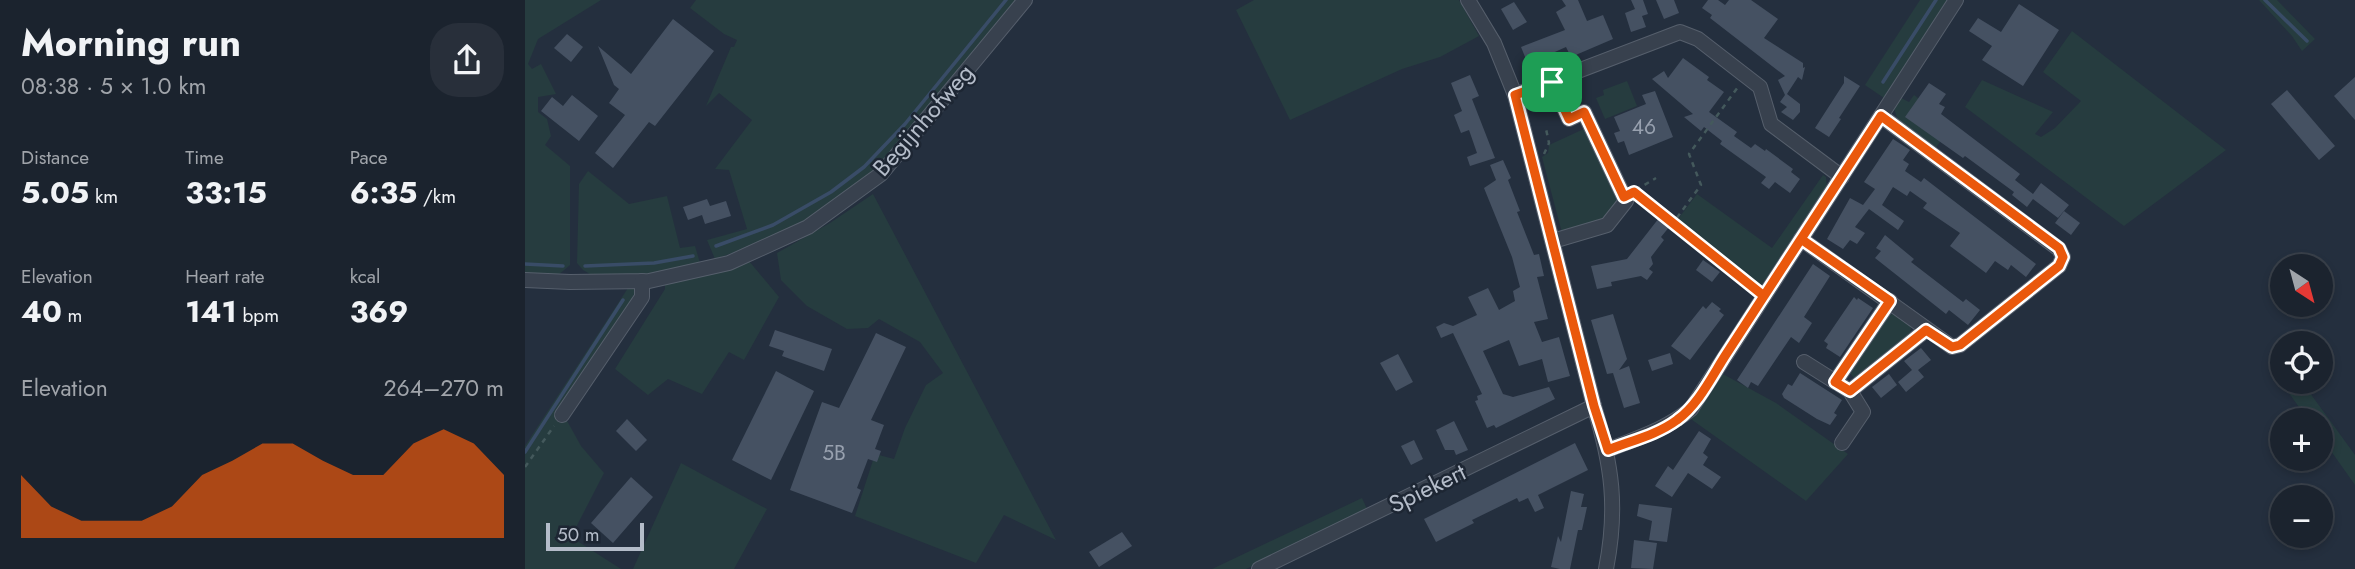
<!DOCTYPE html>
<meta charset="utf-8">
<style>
:root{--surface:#1b232e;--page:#282f3a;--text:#f1f3f6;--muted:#a0a4aa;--line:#39404a;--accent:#ea580c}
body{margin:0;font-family:Jost,sans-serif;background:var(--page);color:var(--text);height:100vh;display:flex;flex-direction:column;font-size:26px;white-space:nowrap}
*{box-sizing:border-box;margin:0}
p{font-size:23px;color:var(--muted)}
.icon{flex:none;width:38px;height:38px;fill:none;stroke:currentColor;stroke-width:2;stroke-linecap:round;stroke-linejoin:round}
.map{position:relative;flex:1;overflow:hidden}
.sheet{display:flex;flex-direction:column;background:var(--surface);width:525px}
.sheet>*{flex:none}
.needle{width:46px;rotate:144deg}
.tools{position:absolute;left:1745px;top:254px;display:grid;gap:14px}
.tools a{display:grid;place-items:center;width:63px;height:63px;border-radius:50%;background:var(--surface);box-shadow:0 4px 10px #0003,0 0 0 2px var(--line);font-size:35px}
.scale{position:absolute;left:21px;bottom:18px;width:98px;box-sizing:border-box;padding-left:7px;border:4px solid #b4bcc9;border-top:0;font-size:19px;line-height:24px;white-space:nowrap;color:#b4bcc9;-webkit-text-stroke:5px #1d2633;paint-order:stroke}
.pin{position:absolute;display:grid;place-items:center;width:60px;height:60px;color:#fff;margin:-30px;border-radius:14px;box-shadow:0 4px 10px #0006}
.round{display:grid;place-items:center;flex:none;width:74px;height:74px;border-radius:28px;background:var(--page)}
.overview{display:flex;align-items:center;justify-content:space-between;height:119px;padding:0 21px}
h1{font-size:38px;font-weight:700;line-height:52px}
.stats{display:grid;grid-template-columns:repeat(3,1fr);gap:10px;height:119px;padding:7px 21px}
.stats div{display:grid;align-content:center}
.stats b{font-size:30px;font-weight:700}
.stats small{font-size:19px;font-weight:400}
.stats p{font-size:19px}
.chart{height:196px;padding:14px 21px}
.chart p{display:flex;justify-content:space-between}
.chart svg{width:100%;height:126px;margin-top:7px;fill:var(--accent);opacity:.7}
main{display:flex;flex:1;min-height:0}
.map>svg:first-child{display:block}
.green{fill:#263c3f}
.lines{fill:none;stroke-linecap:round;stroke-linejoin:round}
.stream{stroke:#394c67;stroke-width:3.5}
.building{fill:#455162}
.minor-casing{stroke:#565f6c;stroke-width:16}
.path{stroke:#44595c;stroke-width:2.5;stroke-dasharray:5 5;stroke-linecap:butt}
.minor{stroke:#38414e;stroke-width:14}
.route-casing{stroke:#fff;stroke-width:14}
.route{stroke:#ea580c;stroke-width:9}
.labels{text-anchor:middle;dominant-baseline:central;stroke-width:5;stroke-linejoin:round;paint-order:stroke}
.number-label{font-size:21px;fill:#98a1af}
.street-label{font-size:24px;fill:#b4bcc9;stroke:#1d2633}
</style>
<main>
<section class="sheet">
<div class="overview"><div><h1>Morning run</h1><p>08:38 · 5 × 1.0 km</p></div><a class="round"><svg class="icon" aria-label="share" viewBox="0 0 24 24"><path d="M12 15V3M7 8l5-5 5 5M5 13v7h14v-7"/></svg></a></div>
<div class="stats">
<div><p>Distance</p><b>5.05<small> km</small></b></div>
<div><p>Time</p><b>33:15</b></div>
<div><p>Pace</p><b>6:35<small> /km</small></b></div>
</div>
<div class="stats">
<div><p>Elevation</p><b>40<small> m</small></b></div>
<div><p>Heart rate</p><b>141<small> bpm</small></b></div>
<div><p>kcal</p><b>369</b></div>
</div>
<div class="chart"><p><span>Elevation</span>264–270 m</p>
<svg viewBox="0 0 160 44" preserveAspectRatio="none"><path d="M0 44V22L10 33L20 38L30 38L40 38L50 33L60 22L70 17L80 11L90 11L100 17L110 22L120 22L130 11L140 6L150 11L160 22V44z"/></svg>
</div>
</section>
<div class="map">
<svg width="1830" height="569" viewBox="0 0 1830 569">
<rect width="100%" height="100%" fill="#242f3e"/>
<g class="green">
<path d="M0,0h76l-63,39 -10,25 4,5 9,-5 15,30 -18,3v15l9,7 4,17 -6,9 25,21v99l-13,11 -32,-2z"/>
<path d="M171,0h324c-58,71 -131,174 -211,219 -30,17 -62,29 -94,40l-8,-19 40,-11 -18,-59 -14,-1 37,-49 -33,-27 -13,13 25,-59h3l3,-7 -13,-6 -34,-26z"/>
<path d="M729,0h205l20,36 -39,21 -38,12 -112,51 -54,-110z"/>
<path d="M1395,0h28l-64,98 -19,-13z"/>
<path d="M1734,0h18l38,39 -13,12 -10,-15z"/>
<path d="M1547,31l154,119 -102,76 -159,-119 17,-27 71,32 -18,22 6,3 14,-9 26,-27 -38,-29z"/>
<path d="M1102,81l10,25 -32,13 -9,-21 8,-3 -1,-5z"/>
<path d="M1389,95l39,29 -18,25 -37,-28 -4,-13 5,-11 10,5z"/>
<path d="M1061,128l35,73 -14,20 -45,12 -20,-76 6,-4 1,-8z"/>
<path d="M63,171l41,33 38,-8 13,52 15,-2 5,17 -57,12 -53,-1 -7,-4 -6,-7 2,-79z"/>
<path d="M1298,175l3,2 1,13 -66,100 -86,-67 22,-29 75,54z"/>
<path d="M348,194l183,346 -52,-25 -28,48 -121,-47 20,-62 19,5 11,-31 21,-43 17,-12 -23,-31 -41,-23 -11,9 -21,1 -40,-23 -26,-26 -4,-27 53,-30z"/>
<path d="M224,261l30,36 -35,63 -15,-8 -27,42 -34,-15 -20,16 -33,-26 50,-80v-5z"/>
<path d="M105,285l5,4 3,10 -77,111 20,36 23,27 -33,64 50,32h-96v-123z"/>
<path d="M1371,313l15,14 -1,9 -55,42 -2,-1 -3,-4 3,-7 33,-50z"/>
<path d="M1196,373l55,30 72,51 -42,47 -118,-84z"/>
<path d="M1762,382h15l53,73v30l-34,-48v-17h-13l-24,-34z"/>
<path d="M156,463l86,46 -33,60h-101z"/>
<path d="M837,498l6,13 -122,58h-34z"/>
</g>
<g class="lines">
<g class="stream">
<path d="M1740,0l42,41"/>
<path d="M1358,82l53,-82"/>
<path d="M191,246l57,-21 58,-33 33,-25 41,-43 101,-124"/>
<path d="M0,264l38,2"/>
<path d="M60,266l69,-3 39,-7"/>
<path d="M0,452l98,-152"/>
</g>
</g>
<g class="building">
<path d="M1037,0h16l9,21 16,-6 10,24 -42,18 -5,-10 -18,8 3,6 -21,8 -9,-22 44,-17 -9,-18 10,-6z"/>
<path d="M1106,0h12l5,14 -6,2 4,11 -15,5 -6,-19 10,-4z"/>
<path d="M1131,0h18l5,13 -15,6z"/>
<path d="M1183,0h10l7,5 4,-5h22l27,19 -14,19 39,25v5l2,-1 -3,13 -4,-3 -11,17 13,10v8l-7,8 -12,-8 6,-5 -7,-5 5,-7 -7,-15 7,-4 -75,-58 2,-3 -10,-7z"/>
<path d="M989,2l13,20 -14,8 -12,-21z"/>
<path d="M1494,4l40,26 -36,56 -41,-26 10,-14 -23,-15 9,-13 23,14z"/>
<path d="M148,19l41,32 -59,75 -6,-4 -36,46 -18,-15 30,-38 -16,-12 10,-14 -5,-4 -16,-39 33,28z"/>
<path d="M42,34l16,13 -12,15 -17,-14z"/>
<path d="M1158,58l26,19 -2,3 17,12 -15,20 28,20 -3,4 17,12 4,-4 10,7 1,-2 27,20 -2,3 9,7 -10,14 -15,-11 -6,7 -8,-6 5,-6 -46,-33 2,-3 -18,-14 -3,4 -17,-14 9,-3 -41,-35 12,-8 4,7z"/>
<path d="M945,75l9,21 -7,3 23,59 -25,8 -3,-9 10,-4 -8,-23 -8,3 -7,-18 8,-4 -11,-28z"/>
<path d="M1319,76l16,10 -21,32 2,1 -12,18 -14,-9 29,-45z"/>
<path d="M1830,77v43l-21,-24z"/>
<path d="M1404,83l17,11 -7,10 6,3 -4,7 79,60 -5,6 18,14 8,-11 28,22 -11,13 -25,-19 -6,8 -15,-12 2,-3 -49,-36 -2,2 -58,-41z"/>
<path d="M1762,90l48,56 -16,14 -48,-56z"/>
<path d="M1130,91l18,46 -44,18 -5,-14 -6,2 -4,-10 6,-2 -6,-14 32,-13 -4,-9z"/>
<path d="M47,95l26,21 -19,25 -38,-30 11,-14 11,9z"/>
<path d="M1368,139l17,11 -7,10 6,4 -4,7 16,11 3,-4 112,86 -10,13 -15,-12 -3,5 -13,-9 -9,12 -36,-27 10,-13 -37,-25 4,-5 -17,-12 -3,5 -14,-9 -11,18 22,16 -6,9 -29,-21 -14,18 10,6 -8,11 -7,-4 -7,9 -16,-10 23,-41 13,7 12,-16 -11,-7z"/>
<path d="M978,160l8,18 -3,2 12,31 -3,1 17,43 5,-1 5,22 -7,1 11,42 -14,3 8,20 17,-5 11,39 -22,6 -6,-23 -23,7 -10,-26 -26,11 20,43 10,3 36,-10 6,12 -59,29 -2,-3 -7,3 -12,-27 3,-1 -1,-4 5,-2 -29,-61 -12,5 -5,-11 8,-4 9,3 24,-11 -9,-18 20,-9 11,22 16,-9 -2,-10 7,-4 -8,-30 -28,-69 12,-8 -6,-15z"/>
<path d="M182,199l3,7 16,-5 5,15 -26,8 -3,-9 -14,5 -5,-13z"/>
<path d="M1539,211l16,12 -9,12 -16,-12z"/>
<path d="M1134,218l11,8 -9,11 3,3 -13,17 2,7 -4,5 4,3 -6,8 -6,-4 -30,6 1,4 -15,3 -6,-23 36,-7z"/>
<path d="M1360,235l29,24 -3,3 52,40 3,-3 14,11 -12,15 -19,-15 -3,4 -71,-56 6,-7 -5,-3z"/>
<path d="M1178,260l17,12 -8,10 -16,-12z"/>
<path d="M1288,264l17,12 -26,41 8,6 -13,20 -8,-6 -33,49 -7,-4 -3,6 -11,-8z"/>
<path d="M1329,297l3,3 1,-2 15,10 -33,49 -14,-9 2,-4 -4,-3z"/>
<path d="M1187,302l9,7 -2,2 5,4 -34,45 -19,-14 32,-40 3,3z"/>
<path d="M1088,314l14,45 -8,11 10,-4 11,37 -16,5 -11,-35 -6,1 -16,-54z"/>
<path d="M250,330l57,19 -8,22 -42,-15 2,-5 -15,-5z"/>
<path d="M351,333l30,14 -35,73 13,5 -9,24 6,2 -4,11 -9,-3 -11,29 4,2 -9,23 -62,-23 32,-88 17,6z"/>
<path d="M1396,348l10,12 -13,10 6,7 -18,15 -8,-10 14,-12 -8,-9z"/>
<path d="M1145,353l3,11 -21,7 -4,-11z"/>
<path d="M873,354l15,28 -17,9 -16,-28z"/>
<path d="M251,371l38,20 -43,89 -39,-20z"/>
<path d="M1275,373l42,27 -8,13 3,2 -7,10 -13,-6 -33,-21 -2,-4 6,-10 4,2z"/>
<path d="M1364,374l8,11 -16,13 -9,-11z"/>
<path d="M102,419l20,21 -11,11 -20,-20z"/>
<path d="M929,421l14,29 -12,5 -2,-5h-9l-9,-20z"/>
<path d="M1174,431l12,8 -8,14 5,4 -5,8 18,12 -9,12 -24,-16 -16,24 -17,-11 13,-20 5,4z"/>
<path d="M889,440l9,19 -12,6 -10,-19z"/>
<path d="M1050,443l13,27 -50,25 6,13 -9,4 -7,-14 -9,4 -2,-4 -45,22 2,3 -38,19 -12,-23z"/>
<path d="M106,477l22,20 -40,46 -22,-20z"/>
<path d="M1046,491l13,3 -3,13h6l-5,23h-4l-8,39h-10l-9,-2 7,-31 3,6z"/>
<path d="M1114,504l33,4 -5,34 -18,-2 3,-19 -15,-5z"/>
<path d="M597,532l10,14 -33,21 -10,-15z"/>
<path d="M1109,540l23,3 -4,26 -22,-1z"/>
</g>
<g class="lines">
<defs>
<g id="minor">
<path d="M943,0l26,43 21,52 79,311c18,59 24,102 12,163"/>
<path d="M1027,82l17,37 15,-7 42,89 -19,24 -54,16"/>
<path d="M990,95l165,-63 18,7 62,48 11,37 71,53"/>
<path d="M1276,239l151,108 8,-2 99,-79 4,-9 -4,-8 -178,-133"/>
<path d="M0,280l45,2 79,-1 80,-18 79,-36 73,-53 144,-174"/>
<path d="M1279,362l46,29 13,21 -21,31"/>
<path d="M1310,382l55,-81"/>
<path d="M1325,391l76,-61"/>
<path d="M37,415l80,-118v-16"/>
<path d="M1083,450c29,-12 57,-20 83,-41l265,-409"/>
<path d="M734,569l335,-163"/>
</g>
</defs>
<use href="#minor" class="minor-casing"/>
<g class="path">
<path d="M1019,154l5,-11 -3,-14"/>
<path d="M1111,190l20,-12"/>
<path d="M1114,196l34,27 28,-38 -12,-31 49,-67"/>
<path d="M1148,223l82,65"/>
<path d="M0,467l29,-41"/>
</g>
<use href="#minor" class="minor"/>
</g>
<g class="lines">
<defs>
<path id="route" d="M1027,82l-37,13 79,311 14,44c22,-9 49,-15 69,-30 21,-15 34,-42 48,-64 25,-39 51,-78 76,-117l89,62 -55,81 15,9 76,-61 26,17 8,-2 99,-79 4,-9 -4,-9 -178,-132 -117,180 -130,-104 -10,5 -40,-85 -15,7 -17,-37"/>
</defs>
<use href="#route" class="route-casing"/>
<use href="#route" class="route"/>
</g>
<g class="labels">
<g class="number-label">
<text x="1119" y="127">46</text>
<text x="309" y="453">5B</text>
</g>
<g class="street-label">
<text transform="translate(398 120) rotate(-49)">Begijnhofweg</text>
<text transform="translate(902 488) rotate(-26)">Spiekert</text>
</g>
</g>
</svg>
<div class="tools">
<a><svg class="needle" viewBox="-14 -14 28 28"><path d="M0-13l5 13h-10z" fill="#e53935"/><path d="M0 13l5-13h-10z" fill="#a0a4aa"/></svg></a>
<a><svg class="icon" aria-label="locate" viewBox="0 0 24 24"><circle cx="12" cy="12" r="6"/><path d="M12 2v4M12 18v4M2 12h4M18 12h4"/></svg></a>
<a>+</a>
<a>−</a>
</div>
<div class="scale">50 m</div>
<div class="pin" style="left:1027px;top:82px;background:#1e9e55"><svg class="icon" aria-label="arrive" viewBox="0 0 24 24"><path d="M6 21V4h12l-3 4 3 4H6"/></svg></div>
</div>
</main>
